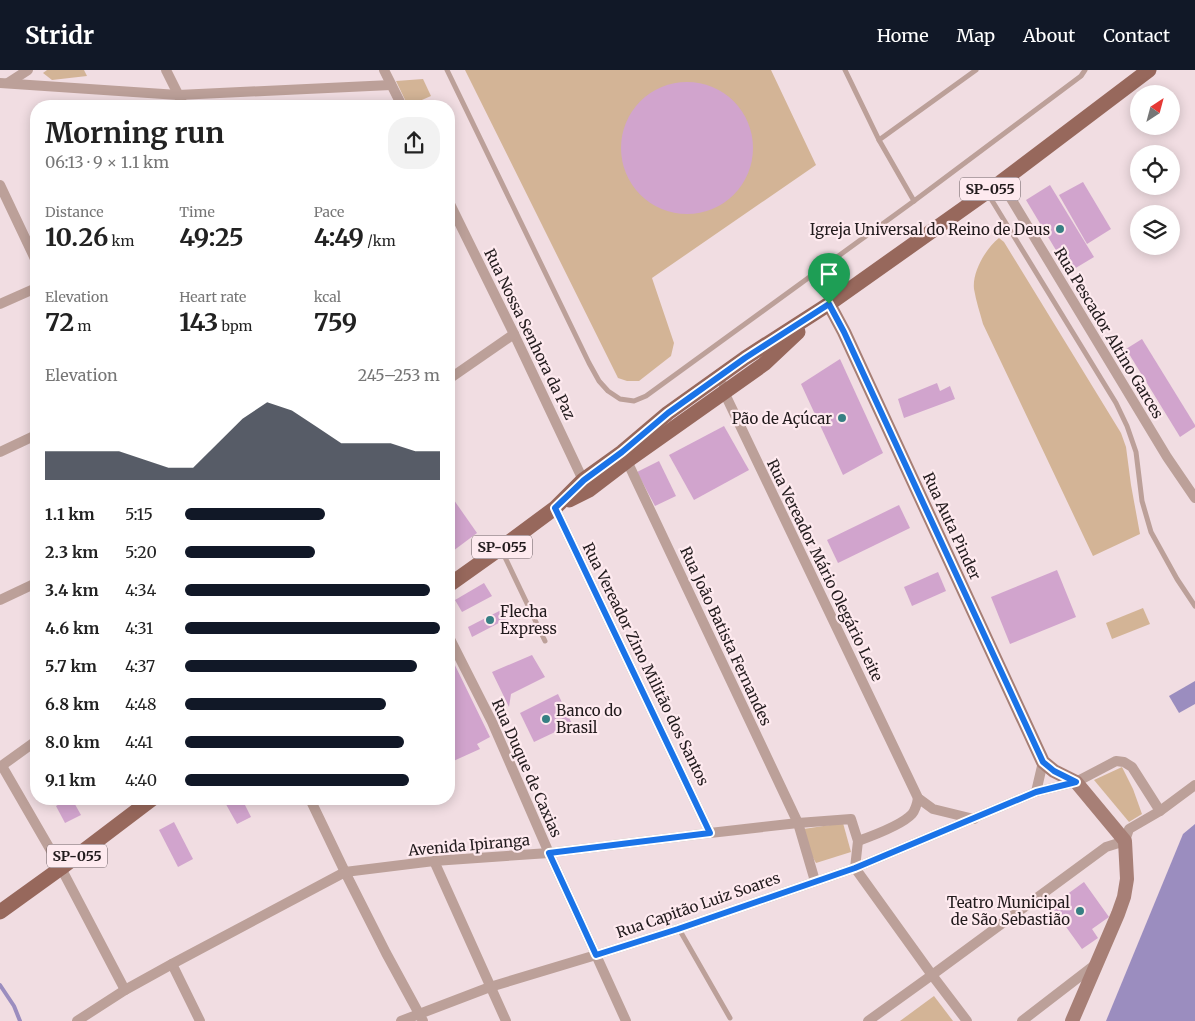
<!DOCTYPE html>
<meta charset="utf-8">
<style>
:root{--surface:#fff;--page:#f2f2f2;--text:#222;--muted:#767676;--accent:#111827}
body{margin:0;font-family:Merriweather,serif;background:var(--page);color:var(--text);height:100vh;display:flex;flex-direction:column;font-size:19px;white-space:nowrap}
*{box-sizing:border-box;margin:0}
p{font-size:16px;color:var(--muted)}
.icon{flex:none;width:28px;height:28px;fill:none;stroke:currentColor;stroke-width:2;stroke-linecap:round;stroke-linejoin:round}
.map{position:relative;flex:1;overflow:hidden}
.sheet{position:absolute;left:30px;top:30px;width:425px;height:705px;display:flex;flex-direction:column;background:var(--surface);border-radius:20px;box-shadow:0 2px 12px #0003}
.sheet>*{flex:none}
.needle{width:32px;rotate:36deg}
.tools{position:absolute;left:1130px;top:15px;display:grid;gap:10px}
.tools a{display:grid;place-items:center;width:50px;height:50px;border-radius:50%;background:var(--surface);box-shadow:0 2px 12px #0003;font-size:25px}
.pin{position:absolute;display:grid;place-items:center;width:42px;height:42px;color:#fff;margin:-51px -21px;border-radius:50% 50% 50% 0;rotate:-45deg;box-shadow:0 0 5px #0007}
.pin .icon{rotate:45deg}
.round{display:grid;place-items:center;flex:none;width:52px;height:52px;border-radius:20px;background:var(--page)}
.summary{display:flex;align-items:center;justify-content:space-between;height:85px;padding:0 15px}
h1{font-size:28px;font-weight:700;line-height:38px}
.figures{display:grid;grid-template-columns:repeat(3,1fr);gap:8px;height:85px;padding:5px 15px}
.figures div{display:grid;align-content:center}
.figures b{font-size:25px;font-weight:700}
.figures small{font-size:14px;font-weight:400}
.figures p{font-size:14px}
.chart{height:140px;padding:10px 15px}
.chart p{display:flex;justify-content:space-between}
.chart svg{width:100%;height:90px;margin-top:5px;fill:var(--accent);opacity:.7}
ul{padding:0 15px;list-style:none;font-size:16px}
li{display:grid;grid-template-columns:80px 60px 1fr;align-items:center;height:38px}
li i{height:12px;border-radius:6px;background:var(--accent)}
header{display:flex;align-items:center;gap:30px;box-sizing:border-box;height:70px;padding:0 25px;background:var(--accent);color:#fff}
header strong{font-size:24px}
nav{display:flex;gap:28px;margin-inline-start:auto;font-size:18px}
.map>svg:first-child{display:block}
.green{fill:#d3b496}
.water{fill:#9b8dbf}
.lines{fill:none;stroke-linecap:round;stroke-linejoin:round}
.stream{stroke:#9b8dbf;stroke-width:4}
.building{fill:#d1a4cd}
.lane{stroke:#bca099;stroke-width:5}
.street{stroke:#bca099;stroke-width:10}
.secondary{stroke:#a77f76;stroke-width:14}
.primary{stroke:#97685c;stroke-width:15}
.route-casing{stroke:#fff;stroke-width:10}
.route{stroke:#1a73e8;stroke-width:6}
.poi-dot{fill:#367f83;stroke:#feeaef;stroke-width:2}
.labels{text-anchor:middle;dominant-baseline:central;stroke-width:4.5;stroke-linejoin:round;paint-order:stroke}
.shield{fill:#feeaef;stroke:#64595c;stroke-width:1}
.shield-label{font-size:14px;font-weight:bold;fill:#221b1d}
.poi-label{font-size:15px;fill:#221b1d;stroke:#feeaef;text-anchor:end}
.street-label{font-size:15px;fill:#221b1d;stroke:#feeaef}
</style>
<header>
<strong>Stridr</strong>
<nav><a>Home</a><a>Map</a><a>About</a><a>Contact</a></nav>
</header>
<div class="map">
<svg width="1195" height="951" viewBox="0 0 1195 951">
<rect width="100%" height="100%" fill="#f1dde2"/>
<g class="green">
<path d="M47,0h37l3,6 -35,4 -9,-7z"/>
<path d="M465,0h306l45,95 -164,113 22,65 -3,13 -32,25h-12l-9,-3z"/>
<path d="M423,9l8,17 -23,10 -12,-25z"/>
<path d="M999,168l5,4 117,191 5,14 5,38 9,49 -47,22 -110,-232c-3,-11 -7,-23 -9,-35 -2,-17 12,-41 25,-51z"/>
<path d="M1143,538l7,16 -38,15 -6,-16z"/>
<path d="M1122,697l11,22 9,25 -13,8 -35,-42z"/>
<path d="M843,753l8,29 -35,11 -19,-33z"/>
<path d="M934,926l19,25h-53z"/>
</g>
<g class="water">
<path d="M1195,611v23l-16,9 -10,-17z"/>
<path d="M1195,754v197h-89l77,-187z"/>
</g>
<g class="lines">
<path class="stream" d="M0,915l14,21 6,15"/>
</g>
<g class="building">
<circle cx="687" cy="78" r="66"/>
<path d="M1083,112l28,47 -24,15 -28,-49z"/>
<path d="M1050,115l44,72 -25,15 -43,-72z"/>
<path d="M1142,269l53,86v2l-15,10 -54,-88z"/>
<path d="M840,289l43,94 -40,22 -42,-91z"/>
<path d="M937,313l3,8 10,-5 5,13 -51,19 -6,-19z"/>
<path d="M724,356l25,44 -55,30 -25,-45z"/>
<path d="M659,391l17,35 -21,10 -18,-34z"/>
<path d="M449,423l28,40 -28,21z"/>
<path d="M899,435l11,23 -72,35 -11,-23z"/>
<path d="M1057,500l19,47 -66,27 -19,-47z"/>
<path d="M938,502l8,19 -34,15 -8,-19z"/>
<path d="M484,513l8,13 -30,16 -7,-12z"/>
<path d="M511,535l5,9 -44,23 -4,-10z"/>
<path d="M449,583l41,84 -13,7 3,5 -31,14z"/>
<path d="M532,585l13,22 -34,17 -2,13 -17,-35z"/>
<path d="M558,624l14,30 -38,18 -14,-29z"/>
<path d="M68,729h4l9,16 -16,8 -9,-17z"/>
<path d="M223,729h19l9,18 -14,7z"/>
<path d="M174,752l19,37 -15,8 -19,-37z"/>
<path d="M1084,812l25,35 -17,12 6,9 -16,11 -31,-43z"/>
</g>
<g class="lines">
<g class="lane">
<path d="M447,0l142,293 10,18 9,10 12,8 14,2 12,-5 268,-195 167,-125 4,-6"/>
<path d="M845,0l34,70 35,61"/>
<path d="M879,70l97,-70"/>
<path d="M988,124l128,209 11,23 9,26 6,49 9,31 26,47 18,27"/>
<path d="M501,479l44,92"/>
<path d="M679,859l51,89"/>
</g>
<g class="street">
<path d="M166,0l18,36"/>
<path d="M384,0l18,36"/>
<path d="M0,13l178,12 213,-10"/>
<path d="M8,13l20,-13"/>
<path d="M1001,112l166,275 28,41"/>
<path d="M0,115l36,76"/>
<path d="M449,132l65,132 69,146"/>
<path d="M0,234l36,-16"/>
<path d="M449,309l65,-45"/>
<path d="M724,316v6l194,406 15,11 41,10"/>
<path d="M0,382l36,-17"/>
<path d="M627,391l171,362 17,58"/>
<path d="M555,438l155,325"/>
<path d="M0,530l36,-17"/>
<path d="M449,567l43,85 57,131 47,102 30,66"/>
<path d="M2,696l59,102 64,122"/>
<path d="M0,697l36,-26"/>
<path d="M1036,722l7,-30"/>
<path d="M310,729l35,73 41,81 37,68"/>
<path d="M858,771c14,-5 45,-17 54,-27 4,-5 5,-10 6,-16"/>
<path d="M434,791l72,160"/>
<path d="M172,894l28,57"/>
<path d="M77,951l48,-31 47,-26 173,-92 89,-11 115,-8 161,-20 88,-10 53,-4 7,22 -3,27 77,107 35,46"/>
<path d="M401,951l89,-34 106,-32 82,-26 177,-61 181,-76 40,-10 40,-21 8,1 8,5 28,44"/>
<path d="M868,951l64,-46 174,-128 19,-6 4,-12 31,-18 35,-26"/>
<path d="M1022,951l74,-57"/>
</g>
<path class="secondary" d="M829,234l15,28 199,430 11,9 22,11 49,59 2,38 -3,18 -6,17 -46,107"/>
<g class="primary">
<path d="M569,430l20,-10 38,-29 137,-97 34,-32"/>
<path d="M449,515l52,-37 54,-40 28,-28 39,-28 46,-39 77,-55 84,-54 172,-122 148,-112"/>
<path d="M0,842l61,-44 91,-69"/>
</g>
</g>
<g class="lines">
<defs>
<path id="route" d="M829,234l15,28 199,430 11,9 22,11 -40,10 -181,76 -177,61 -82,26 -47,-102 161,-20 -155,-325 29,-28 38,-28 46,-39 77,-55z"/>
</defs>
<use href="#route" class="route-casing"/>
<use href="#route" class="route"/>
</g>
<g class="poi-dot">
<circle cx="1060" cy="159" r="5"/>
<circle cx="842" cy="348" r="5"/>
<circle cx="490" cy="550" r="5"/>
<circle cx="546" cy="649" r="5"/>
<circle cx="1080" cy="841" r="5"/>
</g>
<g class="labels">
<g class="shield">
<rect x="960" y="107.5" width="60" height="23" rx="4"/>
<rect x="472" y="465.5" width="60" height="23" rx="4"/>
<rect x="47" y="774.5" width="60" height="23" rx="4"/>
</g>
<g class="shield-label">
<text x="990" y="119">SP-055</text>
<text x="502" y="477">SP-055</text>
<text x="77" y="786">SP-055</text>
</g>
<g class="poi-label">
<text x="1050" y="159">Igreja Universal do Reino de Deus</text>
<text x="832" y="348">Pão de Açúcar</text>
<text x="500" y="541" text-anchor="start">Flecha<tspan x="500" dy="17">Express</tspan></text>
<text x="556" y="640" text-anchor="start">Banco do<tspan x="556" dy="17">Brasil</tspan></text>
<text x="1070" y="832">Teatro Municipal<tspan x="1070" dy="17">de São Sebastião</tspan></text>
</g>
<g class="street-label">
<text transform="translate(1109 263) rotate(59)">Rua Pescador Altino Garces</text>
<text transform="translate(530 264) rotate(64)">Rua Nossa Senhora da Paz</text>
<text transform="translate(952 456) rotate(65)">Rua Auta Pinder</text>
<text transform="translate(825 500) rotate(64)">Rua Vereador Mário Olegário Leite</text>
<text transform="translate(726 566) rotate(65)">Rua João Batista Fernandes</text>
<text transform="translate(646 594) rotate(64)">Rua Vereador Zino Militão dos Santos</text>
<text transform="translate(527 698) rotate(66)">Rua Duque de Caxias</text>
<text transform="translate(469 775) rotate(-5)">Avenida Ipiranga</text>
<text transform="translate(698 835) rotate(-19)">Rua Capitão Luiz Soares</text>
</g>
</g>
</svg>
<div class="tools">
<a><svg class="needle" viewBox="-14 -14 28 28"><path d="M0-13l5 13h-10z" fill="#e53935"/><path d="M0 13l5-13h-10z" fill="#767676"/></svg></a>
<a><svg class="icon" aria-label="locate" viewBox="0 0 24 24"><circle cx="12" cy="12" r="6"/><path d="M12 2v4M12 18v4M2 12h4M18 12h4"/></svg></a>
<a><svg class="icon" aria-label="layers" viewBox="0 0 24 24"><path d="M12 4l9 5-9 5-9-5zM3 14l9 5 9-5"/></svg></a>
</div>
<div class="pin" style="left:829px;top:234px;background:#1e9e55"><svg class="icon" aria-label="arrive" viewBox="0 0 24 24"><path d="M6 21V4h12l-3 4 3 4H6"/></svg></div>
<section class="sheet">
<div class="summary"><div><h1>Morning run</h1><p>06:13 · 9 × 1.1 km</p></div><a class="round"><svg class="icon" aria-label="share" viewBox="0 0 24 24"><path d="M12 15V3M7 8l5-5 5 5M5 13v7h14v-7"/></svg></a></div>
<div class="figures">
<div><p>Distance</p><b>10.26<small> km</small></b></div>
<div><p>Time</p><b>49:25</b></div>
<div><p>Pace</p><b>4:49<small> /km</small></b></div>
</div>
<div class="figures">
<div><p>Elevation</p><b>72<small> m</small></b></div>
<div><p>Heart rate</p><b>143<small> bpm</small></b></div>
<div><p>kcal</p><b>759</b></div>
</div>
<div class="chart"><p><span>Elevation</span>245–253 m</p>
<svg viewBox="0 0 160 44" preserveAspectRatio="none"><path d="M0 44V30L10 30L20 30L30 30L40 34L50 38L60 38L70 26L80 14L90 6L100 10L110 18L120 26L130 26L140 26L150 30L160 30V44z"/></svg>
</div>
<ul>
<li><b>1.1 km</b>5:15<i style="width:55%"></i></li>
<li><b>2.3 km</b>5:20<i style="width:51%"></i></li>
<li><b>3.4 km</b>4:34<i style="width:96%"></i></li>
<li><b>4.6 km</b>4:31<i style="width:100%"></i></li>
<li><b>5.7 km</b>4:37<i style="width:91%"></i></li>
<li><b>6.8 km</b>4:48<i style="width:79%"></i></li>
<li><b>8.0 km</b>4:41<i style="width:86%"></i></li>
<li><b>9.1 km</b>4:40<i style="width:88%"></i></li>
</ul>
</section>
</div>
